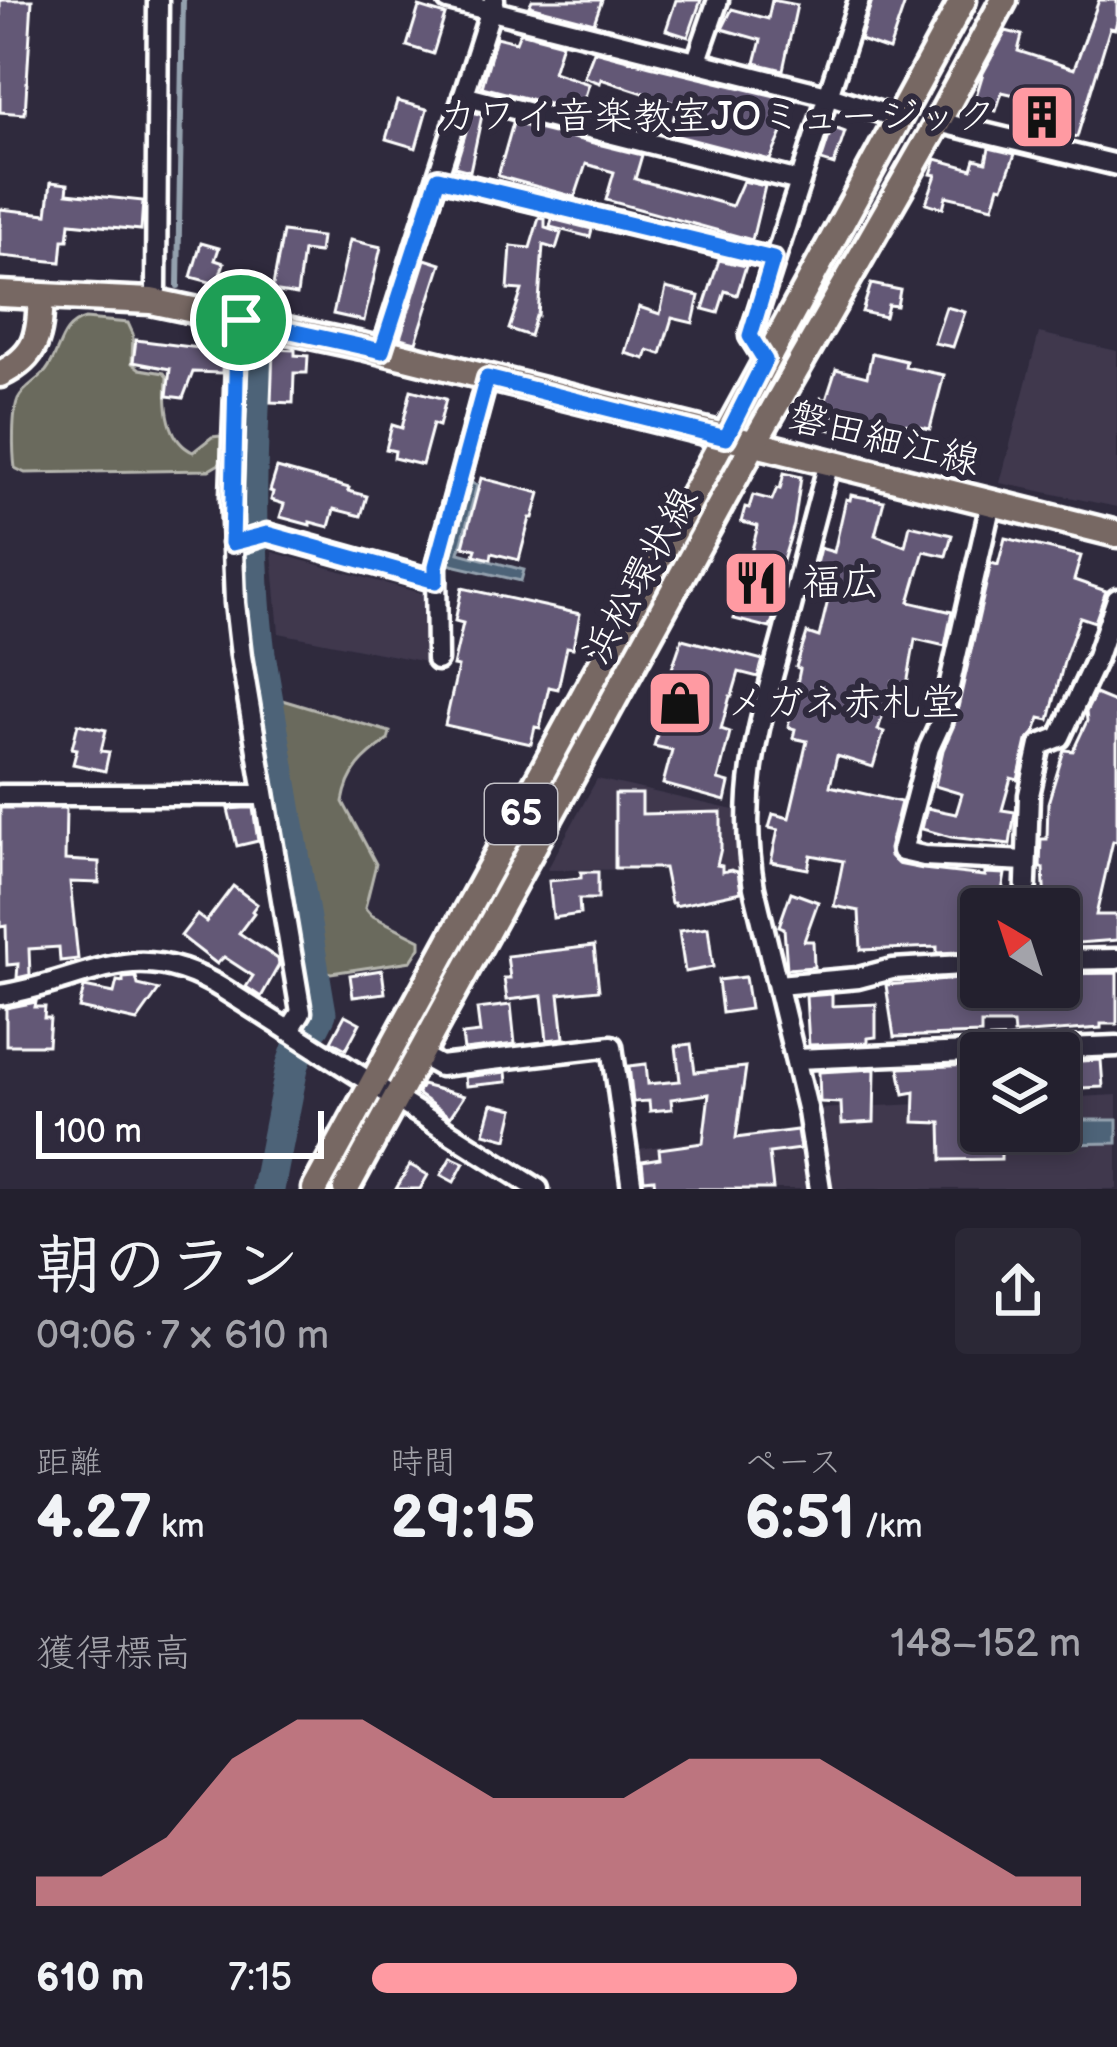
<!DOCTYPE html>
<html lang="ja">
<meta charset="utf-8">
<style>
:root{--surface:#23202e;--page:#2b2836;--text:#f1f3f6;--muted:#a3a3aa;--line:#403e4a;--accent:#ff9aa2}
body{margin:0;font-family:"Balsamiq Sans","Klee One",sans-serif;background:var(--page);color:var(--text);height:100vh;display:flex;flex-direction:column;font-size:45px;white-space:nowrap}
*{box-sizing:border-box;margin:0}
p{font-size:39px;color:var(--muted)}
.icon{flex:none;width:66px;height:66px;fill:none;stroke:currentColor;stroke-width:2;stroke-linecap:round;stroke-linejoin:round}
.map{position:relative;height:1189px;overflow:hidden}
.drawer{display:flex;flex-direction:column;background:var(--surface);flex:1}
.drawer>*{flex:none}
.needle{width:78px;rotate:321deg}
.fabs{position:absolute;left:960px;top:888px;display:grid;gap:24px}
.fabs a{display:grid;place-items:center;width:120px;height:120px;border-radius:12px;background:var(--surface);box-shadow:0 6px 18px #0003,0 0 0 3px var(--line);font-size:60px}
.scale{position:absolute;left:36px;bottom:30px;width:288px;box-sizing:border-box;padding-left:12px;border:6px solid #fff;border-top:0;font-size:33px;line-height:42px;white-space:nowrap;color:#fff;-webkit-text-stroke:9px #2f2a3d;paint-order:stroke}
.pin{position:absolute;display:grid;place-items:center;width:102px;height:102px;color:#fff;margin:-51px;border:6px solid #fff;border-radius:50%;box-shadow:0 3px 12px #0007}
.round{display:grid;place-items:center;flex:none;width:126px;height:126px;border-radius:12px;background:var(--page)}
.head{display:flex;align-items:center;justify-content:space-between;height:204px;padding:0 36px}
h1{font-size:66px;font-weight:700;line-height:90px}
.figures{display:grid;grid-template-columns:repeat(3,1fr);gap:18px;height:204px;padding:12px 36px}
.figures div{display:grid;align-content:center}
.figures b{font-size:60px;font-weight:700}
.figures small{font-size:33px;font-weight:400}
.figures p{font-size:33px}
.chart{height:336px;padding:24px 36px}
.chart p{display:flex;justify-content:space-between}
.chart svg{width:100%;height:216px;margin-top:12px;fill:var(--accent);opacity:.7}
ul{padding:0 36px;list-style:none;font-size:39px}
li{display:grid;grid-template-columns:192px 144px 1fr;align-items:center;height:90px}
li i{height:30px;border-radius:15px;background:var(--accent)}
.map>svg:first-child{display:block}
.built{fill:#3f384e}
.green{fill:#6b6b5d;stroke:#b5b5ae;stroke-width:3}
.water{fill:#4d6378;stroke:#94a1ae;stroke-width:3}
.lines{fill:none;stroke-linecap:round;stroke-linejoin:round}
.stream{stroke:#94a1ae;stroke-width:6}
.river{stroke:#4d6378;stroke-width:33}
.building{fill:#645976;stroke:#fff;stroke-width:3}
.minor-casing{stroke:#fff;stroke-width:27}
.major-casing{stroke:#fff;stroke-width:33}
.minor{stroke:#2f2a3d;stroke-width:18}
.major{stroke:#776864;stroke-width:24}
.route-casing{stroke:#fff;stroke-width:24}
.route{stroke:#1a73e8;stroke-width:15}
.labels{text-anchor:middle;dominant-baseline:central;stroke-width:12;stroke-linejoin:round;paint-order:stroke}
.shield{fill:#2f2a3d;stroke:#c1bfc5;stroke-width:3}
.shield-label{font-size:36px;font-weight:bold;fill:#fff}
.poi-label{font-size:39px;fill:#fff;stroke:#2f2a3d;text-anchor:start}
.street-label{font-size:39px;fill:#fff;stroke:#2f2a3d}
</style>
<div class="map">
<svg width="1117" height="1189" viewBox="0 0 1117 1189">
<rect width="100%" height="100%" fill="#2f2a3d"/>
<filter id="ink" filterUnits="userSpaceOnUse"><feTurbulence type="fractalNoise" baseFrequency=".00833" numOctaves="2"/><feDisplacementMap in="SourceGraphic" scale="24" xChannelSelector="R" yChannelSelector="G"/><feConvolveMatrix kernelMatrix="1 2 1 2 8 2 1 2 1" color-interpolation-filters="sRGB"/></filter>
<g filter="url(#ink)">
<g class="built">
<path d="M1039,333l78,18v156l-117,-24z"/>
<path d="M272,552l159,44v67l-152,-30z"/>
<path d="M597,779l141,32 4,56 -45,6 -2,-4 -148,1z"/>
<path d="M1117,1095v94h-288l-2,-25 -10,-55 164,-8v30h78v-33z"/>
<path d="M802,1127l9,62h-175l-5,-39z"/>
</g>
<g class="green">
<path d="M85,319l43,4 5,11 -1,29 8,6 24,4 3,4c-2,26 -1,63 26,75l19,-15 9,-1v27l-12,7 -184,3 -10,-5c-2,-15 -3,-55 3,-69 6,-12 19,-18 28,-28 15,-19 13,-45 39,-52z"/>
<path d="M282,700l108,32 -2,8c-24,17 -40,31 -45,62l33,62 -11,44 6,7 49,25v7l-9,14 -80,12 -8,-3 -46,-262z"/>
</g>
<g class="water">
<path d="M479,440l3,1 -11,42 6,2 -18,68 65,17 -3,11 -78,-18z"/>
<path d="M1117,1120v23l-54,1 -1,-24z"/>
</g>
<g class="lines">
<path class="stream" d="M178,286l5,-286"/>
<g class="river">
<path d="M256,339c-5,106 -10,209 3,315l60,353 1,6 -6,12"/>
<path d="M268,1189l24,-122 6,-17"/>
</g>
</g>
<g class="building">
<path d="M0,0h32l-7,114 -25,-2z"/>
<path d="M532,0h70l-8,23 -65,-17z"/>
<path d="M676,0h25l-13,37 -22,-7z"/>
<path d="M772,0l25,5 -14,65 -28,-7 6,-23 -39,-11 10,-20 36,10z"/>
<path d="M872,0h34l-17,50 -29,-10z"/>
<path d="M1099,0h18v20l-2,9 -5,-1 -33,109 -48,-10 8,-27 -35,-8 -6,19 -23,-5 10,-33 23,-42 16,4 -4,16 56,18z"/>
<path d="M419,7l26,8 -12,39 -26,-8z"/>
<path d="M520,32l42,11 -9,29 36,12 -9,28 -98,-25 14,-50 20,5z"/>
<path d="M594,51l56,15 146,35 -26,59 -100,-26 7,-30 -76,-25 -1,4 -16,-6z"/>
<path d="M397,101l30,8 -11,39 -30,-9z"/>
<path d="M472,112l10,3 -12,56 -15,-4z"/>
<path d="M513,123l129,32 -7,24 97,27 11,-25 22,5 -13,54 -146,-40 8,-28 -28,-8 -11,33 -77,-21z"/>
<path d="M832,127l13,5 -11,33 -13,-4z"/>
<path d="M989,148l26,6 -12,33 -4,-1 -6,21 -47,-11 -3,12 -17,-5 10,-28 -5,-1 5,-15 36,10 3,-10 11,3z"/>
<path d="M51,182l17,2 -1,9 76,8 -2,29 -71,-7 -2,17h-5l-2,22 -61,-6v-47l47,5z"/>
<path d="M539,218l6,1v9l16,5 -5,16 -13,-4 -5,71h-2l-6,20 -21,-7 13,-39 -14,-1 3,-43 19,2z"/>
<path d="M552,219l40,10 -2,8 -40,-10z"/>
<path d="M283,232l38,5 -2,16 -16,-2 -6,44 -25,-4z"/>
<path d="M350,240l31,7 -17,74 -31,-7z"/>
<path d="M201,243l18,5 -4,12 9,3 -7,21 -26,-7z"/>
<path d="M425,259l16,5 -25,78 -16,-4z"/>
<path d="M719,260l27,6 -9,29 -12,-4 -7,22 -15,-4z"/>
<path d="M871,284l29,6 -3,16 -9,-1 -3,12 -23,-5z"/>
<path d="M666,288l33,8 -6,27 -21,-5 -11,36 -13,-4 -3,9 -20,-6 14,-46 21,7z"/>
<path d="M946,307l19,5 -12,35 -19,-4z"/>
<path d="M136,340l87,11 -1,22 -29,-1 -10,26 -16,-2 3,-27 -37,-7z"/>
<path d="M273,349l22,1v5l13,1 -1,17h-13l-1,30 -22,-1z"/>
<path d="M872,353l34,8 -1,6 39,8 -14,54 -30,-6 -2,14 -16,-2 3,-13 -49,-9 -5,17 -18,-4 8,-28 5,2 10,-31 31,8z"/>
<path d="M411,390l35,9 -7,27 -6,-2 -11,41 -28,-7 1,-7 -9,-2 6,-24 10,3z"/>
<path d="M277,468l72,20 -1,3 19,5 -6,20 -27,-7 -5,18 -19,-5v3l-30,-8 4,-13 -13,-4 2,-8 -3,-1z"/>
<path d="M784,473l17,4 -7,48 -16,52 -6,-2 -8,32 12,3 -6,18 -36,-9 24,-93 -17,-4 4,-15 4,1 4,-13 19,5 5,-12 3,1z"/>
<path d="M481,478l59,15 -7,25h-3l-11,42 -27,-7 -1,6 -17,-4 2,-6 -13,-3z"/>
<path d="M851,495l33,6 -9,34 30,11 5,-21 42,10 -6,21 -22,-5 -15,51 43,10 -7,34 -30,-7 -8,46 -14,-3 -15,48 6,2 -11,35 -36,-11 -7,30 71,16 -12,47 1,7 8,8 25,5 62,7v-3l20,1 -6,35 -18,-2v44l-44,2v-6l-76,3 -2,-39 -25,-5 9,-45 -32,-6 -3,14 -37,-7 7,-32 -9,-2 4,-14 16,4 18,-77 -14,-3 2,-9 -7,-2 12,-58 -4,-2 11,-34 12,4 9,-37 -20,-4 12,-48 14,4 12,-53 4,1z"/>
<path d="M1005,538l76,18 -7,24 32,11 -11,31 -15,-5 -15,41 -16,62 -9,-2 -5,14 -8,9 -9,39 -7,-2 -9,32 13,2 -5,32 -59,-7 -29,-8 5,-21 29,6 6,-20 -27,-8 8,-36 11,-25 37,-162 7,2z"/>
<path d="M462,588l118,26 -7,34 -6,-1 -9,42 -9,-2 -9,41 -5,-1 -4,17 -86,-19 13,-58 -5,-1 10,-43 -8,-2z"/>
<path d="M682,639l81,21 -5,17 -19,-5 -7,24h-2l-9,33 9,3 -12,48 11,3 -4,18 -62,-17 9,-34 -18,-4 14,-53 -4,-1z"/>
<path d="M1095,694l22,9v139l-4,-1 -17,74h21v25l-52,4 -2,-37 -18,-3 -2,-36h-3l1,-29h6l1,-36 16,-53 9,1 14,-30 -1,-9z"/>
<path d="M78,724l28,6 -5,21 8,1 -4,19 -32,-7 4,-15 -5,-1z"/>
<path d="M615,794h27v20l79,-2v36l-4,17 5,1v6l9,-2 7,2 3,20 -66,14 -1,-3h-3l-7,-35h-49z"/>
<path d="M0,808h66l-1,52 34,2v21l-29,-1 8,77 -18,2 -1,-14 -30,2 1,26 -13,3 1,-14 -11,1 -1,-39 -6,1z"/>
<path d="M243,808h10l5,33 -21,5 -9,-37z"/>
<path d="M581,872h17v27h-19l1,15 -27,4 -4,-37 32,-3z"/>
<path d="M233,886l24,18 -5,7 2,2 -15,20 39,26 1,6 -18,32 -15,-10 7,-11 -29,-19 -7,7 -36,-28 16,-21 9,7z"/>
<path d="M791,892l27,10 -14,39h9l1,26 -27,2 -3,-41 -5,-2z"/>
<path d="M708,927l5,40 -28,5 -6,-41z"/>
<path d="M594,946l5,44 -40,4 5,44 -17,2 -5,-44 -35,4 -3,-22h6l-3,-22z"/>
<path d="M382,970l3,23 -32,4 -3,-22z"/>
<path d="M1117,973v51h-16v4l-87,6 -1,-10h-32v10l-87,3 -8,-52 86,-7v31h36l-1,-22h52v-13z"/>
<path d="M136,977l2,8 21,5 -22,31 -58,-13 5,-21 30,6 3,-12 6,1v-4z"/>
<path d="M745,977l5,32 -28,4 -4,-33z"/>
<path d="M832,994v12l44,-2v33l-8,1v5l-59,2 -3,-49z"/>
<path d="M36,1002l-1,5h10l-1,11h6l-2,27h-42v-37z"/>
<path d="M511,1005l4,39 -51,6 -2,-15 18,-2 -3,-24z"/>
<path d="M345,1015l15,8 -14,26 -15,-8z"/>
<path d="M691,1044l4,28 51,-5 -10,71 61,-8 3,19 -31,4 4,36h-118l-1,-10 -10,1 -2,-19 18,-3 -1,-9 44,-6 6,-49 -38,5 1,10 -22,2 -1,-10 -16,1 -4,-36 17,-2 2,20 32,-3 -4,-35z"/>
<path d="M1101,1060l2,27 -23,1v-4l-21,2v-24z"/>
<path d="M975,1065l2,40h4v26h64v18l-44,1v9l-59,1 -1,-37 -27,-1 1,-30 -11,2 -5,-26z"/>
<path d="M875,1069l-1,53 -32,2 -1,-21 -21,-1 -1,-30z"/>
<path d="M506,1072l1,10 -41,4 -1,-9z"/>
<path d="M422,1085l42,11 -14,21 -33,-23z"/>
<path d="M492,1104l22,5 -7,30 -23,-6z"/>
<path d="M451,1157l13,6 -10,19 -13,-7z"/>
<path d="M410,1165l18,10 -8,14h-24z"/>
</g>
<g class="lines">
<defs>
<g id="minor">
<path d="M448,0l379,95 73,24"/>
<path d="M696,63l22,-63"/>
<path d="M463,96l336,85"/>
<path d="M938,122l179,43"/>
<path d="M438,178l335,81"/>
<path d="M154,302l2,-13 2,-289"/>
<path d="M241,320l-4,17 -6,159 4,107 6,53 60,356 -12,19"/>
<path d="M382,351l112,-351"/>
<path d="M765,360l-15,-24 109,-336"/>
<path d="M991,503l-50,219 -12,26 -27,103 22,5 102,5"/>
<path d="M232,543l10,-1 25,-8 169,47"/>
<path d="M437,660l-1,-94 51,-188"/>
<path d="M0,795h264"/>
<path d="M1025,909l4,-114 11,-50 20,-8 37,-80 20,-58"/>
<path d="M1059,960l58,-1"/>
<path d="M778,985l80,-7 34,-9 89,-5"/>
<path d="M0,995c91,-14 133,-62 225,-5l313,199"/>
<path d="M420,1055l20,11 172,-20 20,143"/>
<path d="M796,1059l321,-13"/>
<path d="M820,1189l-12,-77 -54,-224c-17,-97 5,-163 30,-255 15,-57 29,-113 45,-170"/>
</g>
<g id="major">
<path d="M0,294l151,7 211,45 755,188"/>
<path d="M0,374c39,-19 39,-39 41,-78"/>
<path d="M315,1189l648,-1189"/>
<path d="M346,1189l407,-744 185,-323 66,-122"/>
</g>
</defs>
<use href="#minor" class="minor-casing"/>
<use href="#major" class="major-casing"/>
<use href="#minor" class="minor"/>
<use href="#major" class="major"/>
</g>
</g>
<g class="lines" filter="url(#ink)">
<defs>
<path id="route" d="M438,178l335,81 -23,77 15,24 -39,78 -239,-60 -51,188v15l-169,-47 -35,9 5,-206 4,-17 141,31z"/>
</defs>
<use href="#route" class="route-casing"/>
<use href="#route" class="route"/>
</g>
<defs>
<symbol id="building-square" viewBox="-11 -11 22 22"><rect x="-9" y="-9" width="18" height="18" rx="4" fill="#ff9aa2" stroke="#2f2a3d"/><path d="M-4-6H4V6H1V3H-1V6H-4ZM-2.5-4.3h1.7v1.8h-1.7ZM.8-4.3h1.7v1.8H.8ZM-2.5-1h1.7V.8h-1.7ZM.8-1h1.7V.8H.8Z" fill="#111"/></symbol>
<symbol id="restaurant-square" viewBox="-11 -11 22 22"><rect x="-9" y="-9" width="18" height="18" rx="4" fill="#ff9aa2" stroke="#2f2a3d"/><path d="M-5-6h1v4h1v-4h1v4h1v-4h1v5L-1.5 .5V6h-2V.5L-5-1ZM5-6V6H3V1.5H1.5Q1.5-4 5-6Z" fill="#111"/></symbol>
<symbol id="shop-square" viewBox="-11 -11 22 22"><rect x="-9" y="-9" width="18" height="18" rx="4" fill="#ff9aa2" stroke="#2f2a3d"/><path d="M-5-2.5h2.3a2.7 3.5 0 0 1 5.4 0H5L5.5 6h-11ZM-1.5-2.5h3a1.5 2.3 0 0 0-3 0Z" fill="#111"/></symbol>
</defs>
<g fill-rule="evenodd">
<use href="#building-square" x="1004" y="79" width="76" height="76"/>
<use href="#restaurant-square" x="718" y="545" width="76" height="76"/>
<use href="#shop-square" x="642" y="665" width="76" height="76"/>
</g>
<g class="labels">
<rect class="shield" x="485" y="784" width="72" height="60" rx="9"/>
<g class="shield-label">
<text x="521" y="814">65</text>
</g>
<g class="poi-label">
<text x="996" y="117" text-anchor="end">カワイ音楽教室JOミュージック</text>
<text x="802" y="583">福広</text>
<text x="726" y="703">メガネ赤札堂</text>
</g>
<g class="street-label">
<text transform="translate(884 440) rotate(14)">磐田細江線</text>
<text transform="translate(641 576) rotate(-61)">浜松環状線</text>
</g>
</g>
</svg>
<div class="fabs">
<a><svg class="needle" viewBox="-14 -14 28 28"><path d="M0-13l5 13h-10z" fill="#e53935"/><path d="M0 13l5-13h-10z" fill="#a3a3aa"/></svg></a>
<a><svg class="icon" aria-label="layers" viewBox="0 0 24 24"><path d="M12 4l9 5-9 5-9-5zM3 14l9 5 9-5"/></svg></a>
</div>
<div class="scale">100 m</div>
<div class="pin" style="left:241px;top:320px;background:#1e9e55"><svg class="icon" aria-label="arrive" viewBox="0 0 24 24"><path d="M6 21V4h12l-3 4 3 4H6"/></svg></div>
</div>
<section class="drawer">
<div class="head"><div><h1>朝のラン</h1><p>09:06 · 7 × 610 m</p></div><a class="round"><svg class="icon" aria-label="share" viewBox="0 0 24 24"><path d="M12 15V3M7 8l5-5 5 5M5 13v7h14v-7"/></svg></a></div>
<div class="figures">
<div><p>距離</p><b>4.27<small> km</small></b></div>
<div><p>時間</p><b>29:15</b></div>
<div><p>ペース</p><b>6:51<small> /km</small></b></div>
</div>
<div class="chart"><p><span>獲得標高</span>148–152 m</p>
<svg viewBox="0 0 160 44" preserveAspectRatio="none"><path d="M0 44V38L10 38L20 30L30 14L40 6L50 6L60 14L70 22L80 22L90 22L100 14L110 14L120 14L130 22L140 30L150 38L160 38V44z"/></svg>
</div>
<ul>
<li><b>610 m</b>7:15<i style="width:60%"></i></li>
</ul>
</section>
